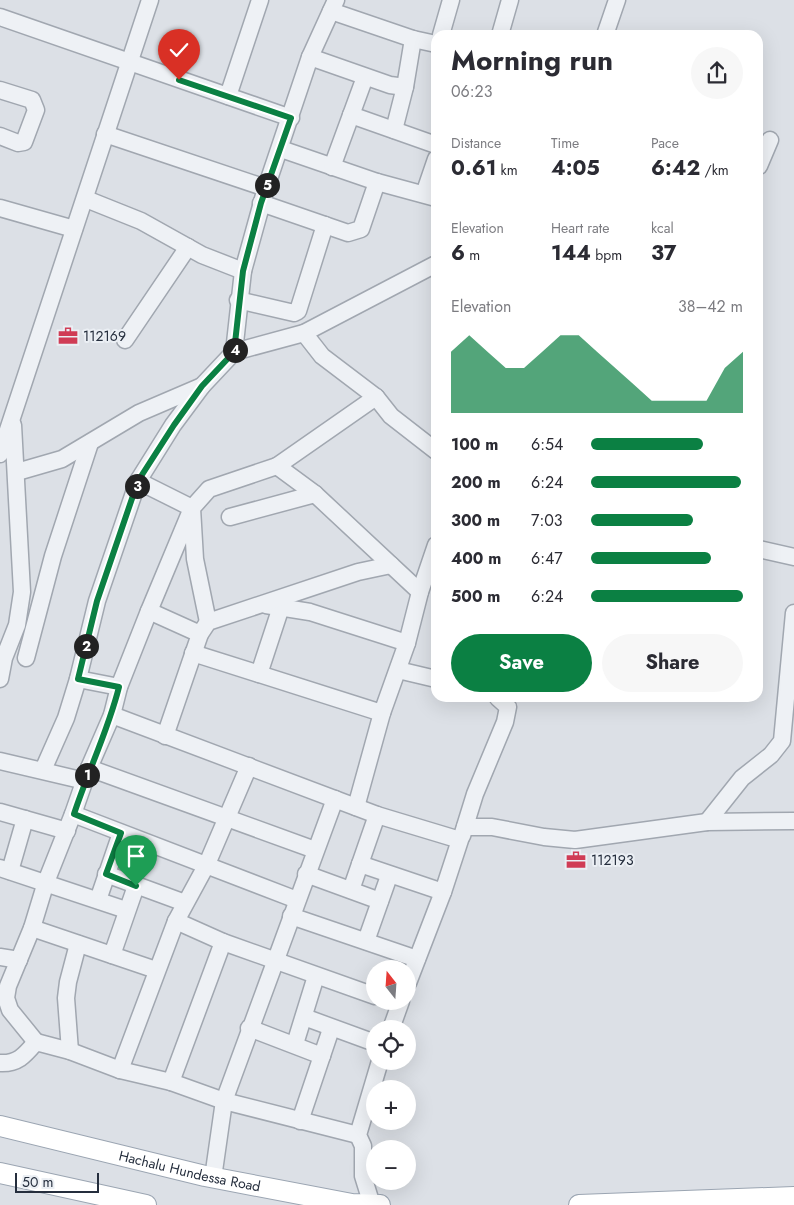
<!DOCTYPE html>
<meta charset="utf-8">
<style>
:root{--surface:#fff;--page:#f7f7f7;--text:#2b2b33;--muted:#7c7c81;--accent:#0b8043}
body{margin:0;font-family:Jost,sans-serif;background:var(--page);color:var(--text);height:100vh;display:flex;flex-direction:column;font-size:19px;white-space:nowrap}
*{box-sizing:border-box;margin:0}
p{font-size:16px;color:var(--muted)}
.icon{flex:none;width:28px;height:28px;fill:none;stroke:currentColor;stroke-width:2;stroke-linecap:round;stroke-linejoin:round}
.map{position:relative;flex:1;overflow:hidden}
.details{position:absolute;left:431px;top:30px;width:332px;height:672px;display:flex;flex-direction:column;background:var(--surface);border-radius:15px;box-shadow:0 5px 20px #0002}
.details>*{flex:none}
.needle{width:32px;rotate:343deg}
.controls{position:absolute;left:366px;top:960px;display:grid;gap:10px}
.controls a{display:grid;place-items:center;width:50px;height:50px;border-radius:50%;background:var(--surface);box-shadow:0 5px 20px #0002;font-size:25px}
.scale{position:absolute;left:15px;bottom:12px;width:84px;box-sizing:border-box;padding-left:5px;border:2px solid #252e3d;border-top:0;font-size:14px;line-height:18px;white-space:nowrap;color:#252e3d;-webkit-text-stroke:4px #ebeff4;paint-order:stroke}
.pin{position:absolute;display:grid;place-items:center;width:42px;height:42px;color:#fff;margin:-51px -21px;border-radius:50% 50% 50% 0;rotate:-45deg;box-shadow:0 0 5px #0007}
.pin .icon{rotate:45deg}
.km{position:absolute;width:25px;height:25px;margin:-12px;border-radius:50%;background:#222;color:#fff;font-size:14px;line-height:25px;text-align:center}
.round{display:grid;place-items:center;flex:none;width:52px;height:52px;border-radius:26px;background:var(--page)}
.summary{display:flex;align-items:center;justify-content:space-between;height:85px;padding:0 20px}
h1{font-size:28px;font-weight:700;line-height:38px}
.metrics{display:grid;grid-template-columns:repeat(3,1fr);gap:8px;height:85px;padding:5px 20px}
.metrics div{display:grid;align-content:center}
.metrics b{font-size:21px;font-weight:700}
.metrics small{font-size:14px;font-weight:400}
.metrics p{font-size:14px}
.chart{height:140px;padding:10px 20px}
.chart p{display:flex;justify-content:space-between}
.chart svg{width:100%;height:90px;margin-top:5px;fill:var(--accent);opacity:.7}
.cta{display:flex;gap:10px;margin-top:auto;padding:10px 20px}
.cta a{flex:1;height:58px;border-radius:30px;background:var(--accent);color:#fff;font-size:20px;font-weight:700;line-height:58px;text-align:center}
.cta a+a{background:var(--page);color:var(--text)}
ul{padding:0 20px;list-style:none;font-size:16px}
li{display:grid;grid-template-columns:80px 60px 1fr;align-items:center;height:38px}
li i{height:12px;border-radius:6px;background:var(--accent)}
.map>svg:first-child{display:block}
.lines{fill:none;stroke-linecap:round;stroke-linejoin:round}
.minor-casing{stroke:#a1a7b0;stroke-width:19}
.major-casing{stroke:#9ba5b2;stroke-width:22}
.minor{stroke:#eef1f5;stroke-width:16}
.major{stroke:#fff;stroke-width:20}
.route-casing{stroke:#fff;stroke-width:10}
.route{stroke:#0b8043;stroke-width:6}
.labels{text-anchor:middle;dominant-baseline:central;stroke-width:4;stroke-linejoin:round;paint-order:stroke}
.poi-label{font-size:14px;fill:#252e3d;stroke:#ebeff4;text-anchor:start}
.street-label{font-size:14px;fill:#252e3d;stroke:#ebeff4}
</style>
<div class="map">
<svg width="794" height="1205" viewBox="0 0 794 1205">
<rect width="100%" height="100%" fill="#dce0e6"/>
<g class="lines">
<defs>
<g id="minor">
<path d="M331,11l82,28 23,5"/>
<path d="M0,17l291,101"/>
<path d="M441,35l10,-35"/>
<path d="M500,35l10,-35"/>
<path d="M605,35l12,-35"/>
<path d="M310,57l80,28 15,2 8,-48"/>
<path d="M0,90l32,10 4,10 -12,32 -6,1 -18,-7"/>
<path d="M228,96l32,-96"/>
<path d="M351,115l85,30"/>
<path d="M394,130l11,-43"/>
<path d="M105,134l161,54 44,-131 26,-57"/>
<path d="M281,149l96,33 59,16"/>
<path d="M759,166l11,-26"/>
<path d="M332,167l33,-90"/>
<path d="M424,194l12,-35"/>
<path d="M86,199l55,22 61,34 41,16"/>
<path d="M261,203l87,30 13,-4 16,-47"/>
<path d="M0,208l74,21"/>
<path d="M238,300l56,13 4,-2 27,-86"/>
<path d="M304,333l18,23 54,41 15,19 45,35"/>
<path d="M125,340l63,-93"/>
<path d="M234,352l70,-19 132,-69"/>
<path d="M0,454l150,-454"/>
<path d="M277,466l38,28 105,98"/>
<path d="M17,472l45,-13 77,-46 63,-27"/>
<path d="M138,481l54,27 -43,103"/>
<path d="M230,517l85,-23"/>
<path d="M759,549l35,8"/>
<path d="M266,605l44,7 97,31"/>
<path d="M208,622l-13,-63 -3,-51 17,-19 68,-23 99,-69"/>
<path d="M193,653l189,60"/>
<path d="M26,658l27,-102 37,-113"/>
<path d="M398,670l38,9"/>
<path d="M259,674l22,-67"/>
<path d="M0,679l4,-21 13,-33 5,-33 -9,-167"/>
<path d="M78,679l41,8"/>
<path d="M112,715l7,-28 30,-76 51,23"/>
<path d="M165,736l35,-102 8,-12 150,-50 33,-7"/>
<path d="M0,761l85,20"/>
<path d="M89,768l226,82"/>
<path d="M43,770l23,-52 12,-39 19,-78 41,-120 35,-56 29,-39 32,-34 9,-81 23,-83"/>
<path d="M356,807l26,-94 25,-70 13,-51 16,-47"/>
<path d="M0,812l67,19"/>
<path d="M73,814l224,86"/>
<path d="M707,822l35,-44 29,-23 11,-14 12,-128"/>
<path d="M465,827h27l52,10 31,3 132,-18 87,-1"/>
<path d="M462,836l13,-42 30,-72 3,-15 -10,-9"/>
<path d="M360,864l83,28"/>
<path d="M0,868l126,42"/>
<path d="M10,871l15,-52"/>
<path d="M106,874l79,29"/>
<path d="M306,874l74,27"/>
<path d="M351,890l26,-75"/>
<path d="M98,900l23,-67"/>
<path d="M291,916l126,43"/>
<path d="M176,921l47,21 152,54"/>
<path d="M32,928l124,42"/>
<path d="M366,941l23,-65"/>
<path d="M112,955l24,-69"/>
<path d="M0,957l19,3"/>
<path d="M304,1017l71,26"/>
<path d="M249,1028l73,28"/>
<path d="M391,1029l10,-28"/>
<path d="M36,1042l-26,-32 -4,-12 2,-12 24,-58 14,-46 27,-68 16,-46 23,-53 265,100 83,25 -17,52 -35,91"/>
<path d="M295,1044l21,-68"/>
<path d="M70,1051l-4,-53 2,-16 10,-38"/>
<path d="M0,1063c18,1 25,-8 36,-21l34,9 50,19 51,12 53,19 134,34"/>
<path d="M120,1070l56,-149 31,-57 42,-98"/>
<path d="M171,1082l52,-140"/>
<path d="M300,1121l31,-92"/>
<path d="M213,1178l11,-77 111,-302"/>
<path d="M372,1205l-9,-29v-30l-5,-11 22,-74"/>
</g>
<g id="major">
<path id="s1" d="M0,1126l205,50 147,28 28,1"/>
<path d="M0,1173l146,32"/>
<path d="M579,1205l215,-8"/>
</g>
</defs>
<use href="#minor" class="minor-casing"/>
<use href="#major" class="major-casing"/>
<use href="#minor" class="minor"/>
<use href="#major" class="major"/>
</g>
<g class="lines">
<defs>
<path id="route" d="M136,886l-30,-12 15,-41 -47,-19c14,-43 34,-83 45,-127l-41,-8 19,-78 41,-120 36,-56 28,-39 32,-34 9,-81 18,-68 30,-85 -112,-38"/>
</defs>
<use href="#route" class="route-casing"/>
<use href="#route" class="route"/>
</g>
<defs>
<symbol id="office-bare" viewBox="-9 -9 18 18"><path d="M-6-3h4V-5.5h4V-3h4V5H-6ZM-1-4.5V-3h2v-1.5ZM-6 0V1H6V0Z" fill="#d03c55" stroke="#ebeff4" stroke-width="2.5" paint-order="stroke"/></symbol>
</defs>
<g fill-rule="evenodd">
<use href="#office-bare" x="54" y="322" width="28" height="28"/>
<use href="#office-bare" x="562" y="846" width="28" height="28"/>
</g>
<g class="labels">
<g class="poi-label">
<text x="83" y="336">112169</text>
<text x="591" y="860">112193</text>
</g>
<g class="street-label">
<text stroke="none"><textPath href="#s1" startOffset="195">Hachalu Hundessa Road</textPath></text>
</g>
</g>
</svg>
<div class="controls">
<a><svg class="needle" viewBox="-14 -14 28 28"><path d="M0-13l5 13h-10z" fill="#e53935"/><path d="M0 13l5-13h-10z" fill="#7c7c81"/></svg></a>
<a><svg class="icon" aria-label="locate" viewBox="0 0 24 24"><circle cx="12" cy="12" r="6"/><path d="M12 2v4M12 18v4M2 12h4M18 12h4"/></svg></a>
<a>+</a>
<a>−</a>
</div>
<div class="scale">50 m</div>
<div class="pin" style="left:136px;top:886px;background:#1e9e55"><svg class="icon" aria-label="arrive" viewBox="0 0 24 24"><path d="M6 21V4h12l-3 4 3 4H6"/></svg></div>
<div class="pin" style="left:179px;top:80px;background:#d93025"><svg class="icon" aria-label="check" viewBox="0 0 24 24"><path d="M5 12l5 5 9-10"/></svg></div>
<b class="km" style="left:87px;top:775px">1</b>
<b class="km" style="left:86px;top:646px">2</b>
<b class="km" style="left:137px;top:486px">3</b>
<b class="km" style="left:235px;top:350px">4</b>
<b class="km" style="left:267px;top:185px">5</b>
<section class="details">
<div class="summary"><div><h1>Morning run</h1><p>06:23</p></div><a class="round"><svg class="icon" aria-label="share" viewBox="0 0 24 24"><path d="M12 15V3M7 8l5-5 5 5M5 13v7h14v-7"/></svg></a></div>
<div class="metrics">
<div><p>Distance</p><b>0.61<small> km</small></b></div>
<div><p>Time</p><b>4:05</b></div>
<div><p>Pace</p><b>6:42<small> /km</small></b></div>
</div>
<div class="metrics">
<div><p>Elevation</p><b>6<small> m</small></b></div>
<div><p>Heart rate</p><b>144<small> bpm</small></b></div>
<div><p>kcal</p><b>37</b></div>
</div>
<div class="chart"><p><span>Elevation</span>38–42 m</p>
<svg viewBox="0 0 160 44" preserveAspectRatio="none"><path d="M0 44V14L10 6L20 14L30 22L40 22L50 14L60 6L70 6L80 14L90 22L100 30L110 38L120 38L130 38L140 38L150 22L160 14V44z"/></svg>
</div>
<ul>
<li><b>100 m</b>6:54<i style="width:74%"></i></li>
<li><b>200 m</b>6:24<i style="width:99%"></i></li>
<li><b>300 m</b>7:03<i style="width:67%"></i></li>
<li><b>400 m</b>6:47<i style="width:79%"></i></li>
<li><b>500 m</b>6:24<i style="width:100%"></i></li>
</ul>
<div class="cta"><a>Save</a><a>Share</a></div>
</section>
</div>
